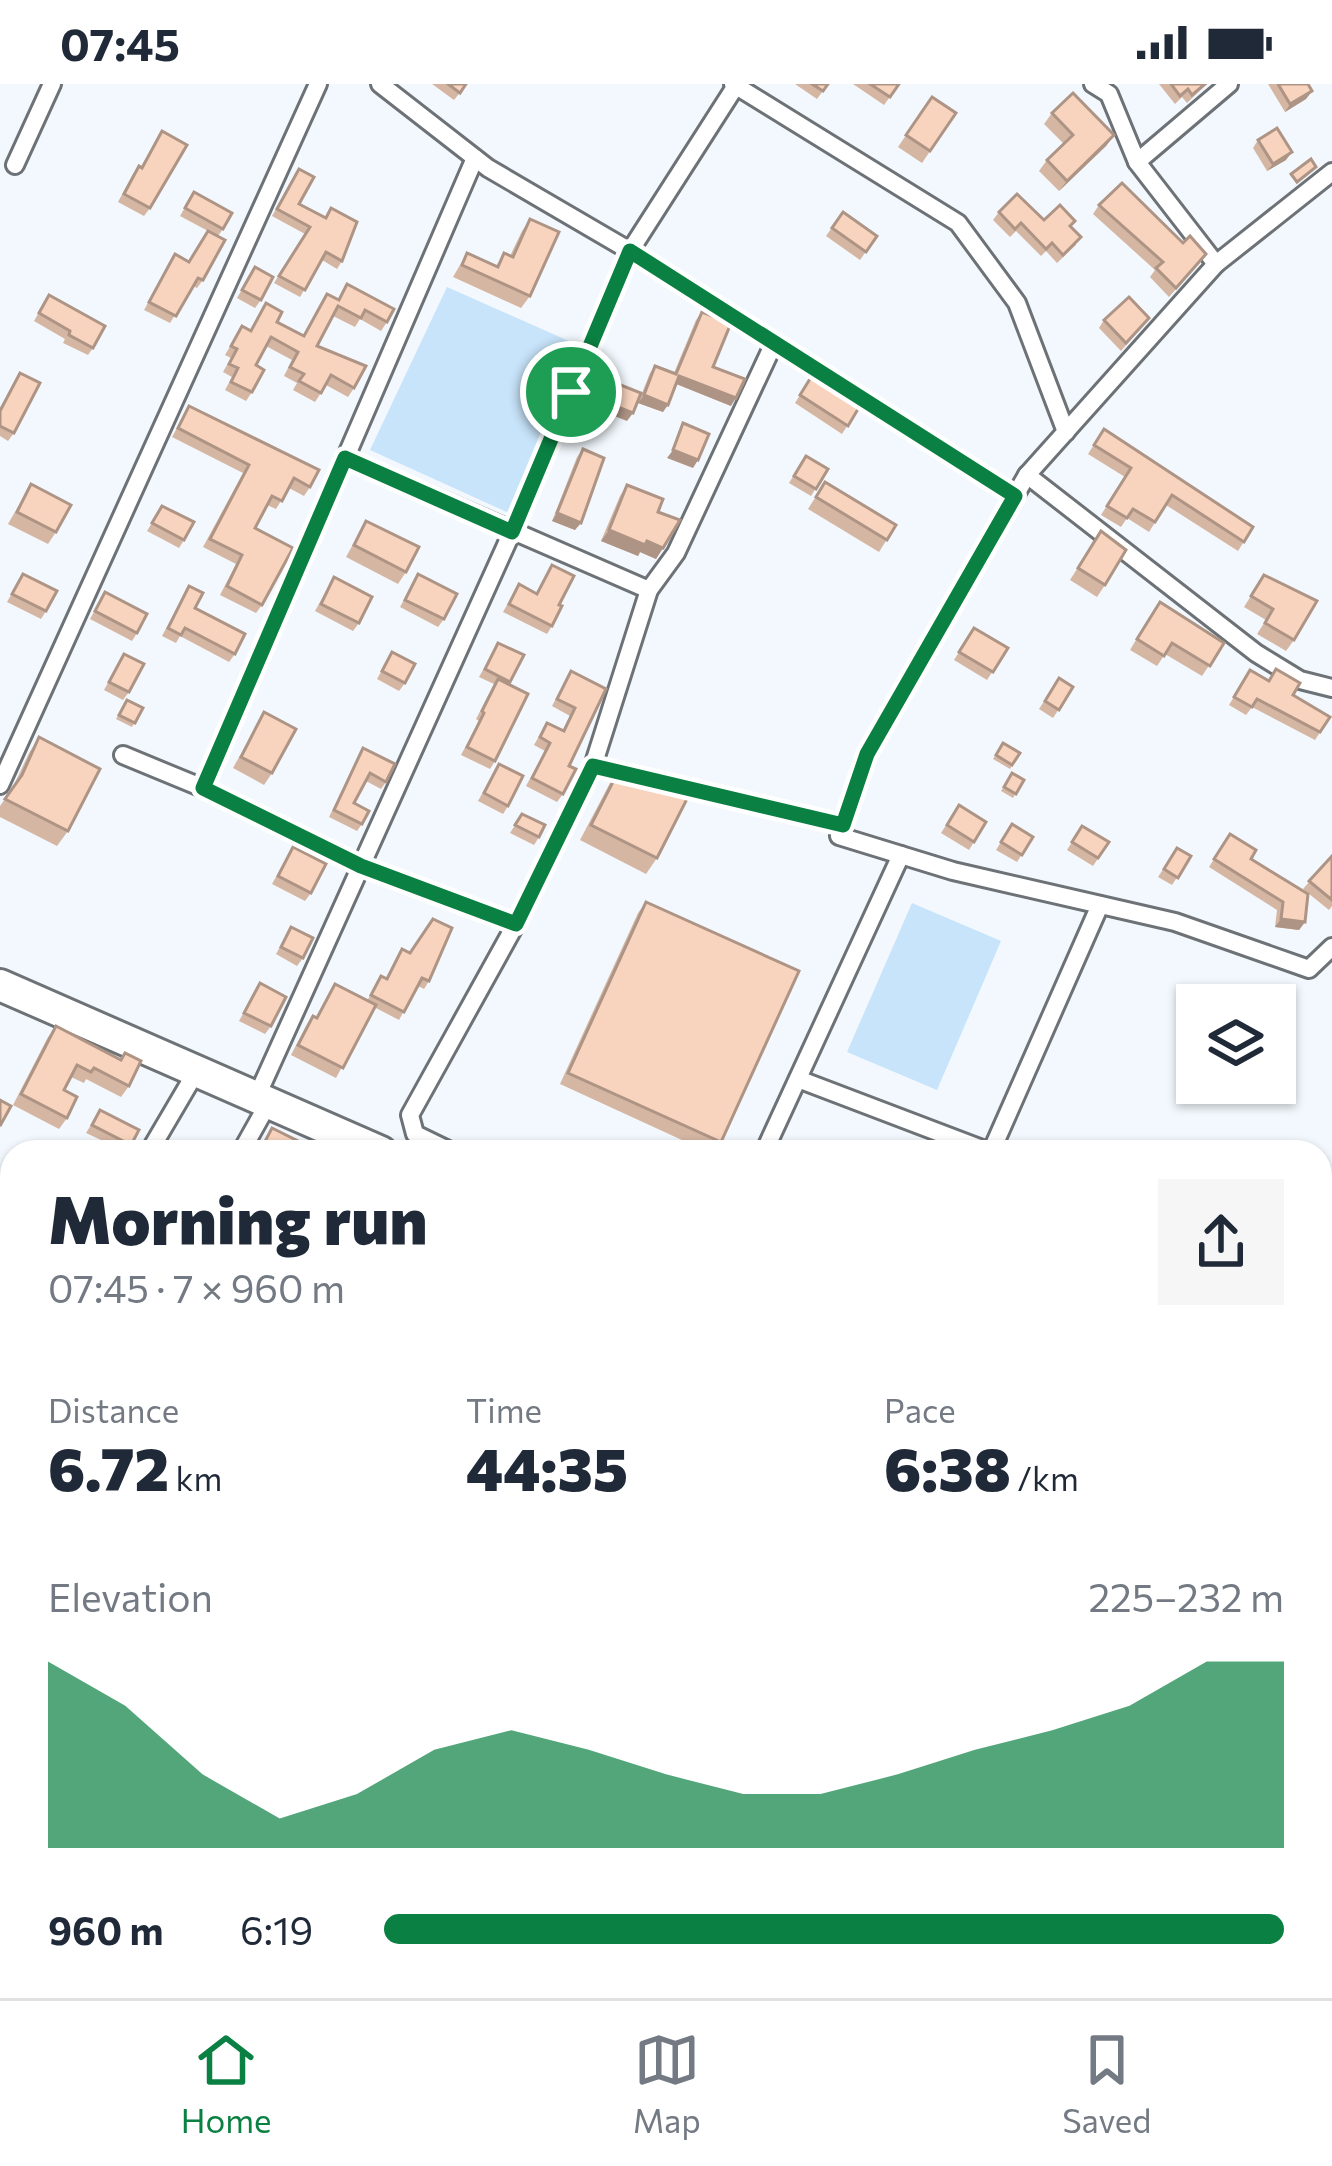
<!DOCTYPE html>
<meta charset="utf-8">
<style>
:root{--surface:#fff;--page:#f6f6f7;--text:#1f2937;--muted:#747a83;--line:#e0e1e3;--accent:#0b8043}
body{margin:0;font-family:Commissioner,sans-serif;background:var(--page);color:var(--text);height:100vh;display:flex;flex-direction:column;font-size:45px;white-space:nowrap}
*{box-sizing:border-box;margin:0}
p{font-size:39px;color:var(--muted)}
.icon{flex:none;width:66px;height:66px;fill:none;stroke:currentColor;stroke-width:2;stroke-linecap:round;stroke-linejoin:round}
.map{position:relative;flex:1;overflow:hidden}
.panel{position:absolute;left:0px;top:1056px;width:1332px;height:858px;display:flex;flex-direction:column;background:var(--surface);border-radius:36px 36px 0 0;box-shadow:0 3px 9px #0004}
.panel>*{flex:none}
.controls{position:absolute;left:1176px;top:900px;display:grid;gap:24px}
.controls a{display:grid;place-items:center;width:120px;height:120px;border-radius:0px;background:var(--surface);box-shadow:0 3px 9px #0004;font-size:60px}
.pin{position:absolute;display:grid;place-items:center;width:102px;height:102px;color:#fff;margin:-51px;border:6px solid #fff;border-radius:50%;box-shadow:0 3px 12px #0007}
.round{display:grid;place-items:center;flex:none;width:126px;height:126px;border-radius:0px;background:var(--page)}
.head{display:flex;align-items:center;justify-content:space-between;height:204px;padding:0 48px}
h1{font-size:66px;font-weight:800;line-height:90px}
.stats{display:grid;grid-template-columns:repeat(3,1fr);gap:18px;height:204px;padding:12px 48px}
.stats div{display:grid;align-content:center}
.stats b{font-size:60px;font-weight:800}
.stats small{font-size:33px;font-weight:400}
.stats p{font-size:33px}
.chart{height:336px;padding:24px 48px}
.chart p{display:flex;justify-content:space-between}
.chart svg{width:100%;height:216px;margin-top:12px;fill:var(--accent);opacity:.7}
ul{padding:0 48px;list-style:none;font-size:39px}
li{display:grid;grid-template-columns:192px 144px 1fr;align-items:center;height:90px}
li i{height:30px;border-radius:15px;background:var(--accent)}
.status{display:flex;justify-content:space-between;align-items:center;height:84px;padding:0 60px;background:var(--surface);direction:ltr}
.status svg{height:33px;fill:currentColor}
.tabs{display:flex;justify-content:space-around;align-items:center;height:168px;border-top:3px solid var(--line);background:var(--surface);font-size:33px;color:var(--muted)}
.tabs a{display:grid;justify-items:center;gap:6px}
.tabs .selected{color:var(--accent)}
.map>svg:first-child{display:block}
.green{fill:#c8e4fa}
.lines{fill:none;stroke-linecap:round;stroke-linejoin:round}
.street-casing{stroke:#6d7277;stroke-width:22}
.highway-casing{stroke:#6d7277;stroke-width:36}
.street{stroke:#fff;stroke-width:16}
.highway{stroke:#fff;stroke-width:30}
.wall{fill:#d5b6a3}
.shaded-wall{fill:#ae9485}
.building{fill:#f8d4be;stroke:#ae9485;stroke-width:3}
.route-casing{stroke:#fff;stroke-width:24}
.route{stroke:#0b8043;stroke-width:15}
</style>
<div class="status"><b>07:45</b><svg viewBox="0 0 49 12"><path d="M0 12V9h3v3zM5 12V6h3v6zM10 12V3h3v9zM15 12V0h3v12zM26 1h20v11H26zM47 4h2v5h-2z"/></svg></div>
<div class="map">
<svg width="1332" height="1914" viewBox="0 0 1332 1914">
<rect width="100%" height="100%" fill="#f2f8fd"/>
<g class="green">
<path d="M447,203l133,59 -71,167 -139,-63z"/>
<path d="M912,819l89,38 -64,149 -90,-38z"/>
<path d="M1332,1720v194h-71l5,-12h54v-149z"/>
</g>
<g class="lines">
<defs>
<g id="street">
<path d="M380,0l108,84 142,83 385,245"/>
<path d="M733,0l225,139 59,80 49,129"/>
<path d="M1093,0l16,10 28,68 79,102"/>
<path d="M1137,78l92,-78"/>
<path d="M15,81l37,-81"/>
<path d="M1332,88l-116,92 -189,211 -160,279 -28,82 114,35 222,51 134,47 23,-22"/>
<path d="M345,374l304,132"/>
<path d="M1027,391l229,178 44,27 32,8"/>
<path d="M123,671l80,33 158,78 155,58"/>
<path d="M593,682l250,59"/>
<path d="M0,701l318,-701"/>
<path d="M203,704l272,-630"/>
<path d="M798,995l192,73"/>
<path d="M257,1012l255,-564 118,-281 107,-167"/>
<path d="M149,1068l47,-80"/>
<path d="M241,1068l28,-50"/>
<path d="M452,1068l-37,-18 -5,-19 113,-204 70,-145 56,-176 27,-37 98,-210"/>
<path d="M764,1068l137,-297"/>
<path d="M991,1068l109,-247"/>
<path d="M1320,1198l12,4"/>
<path d="M0,1513l12,-20"/>
<path d="M0,1583l12,12"/>
<path d="M1320,1733l12,-35"/>
<path d="M0,1859l12,-15"/>
<path d="M246,1902l7,12"/>
<path d="M429,1902l17,12"/>
<path d="M1059,1902l51,12"/>
<path d="M945,1914l3,-12"/>
<path d="M1258,1914l4,-12"/>
</g>
<g id="highway">
<path d="M0,901l381,167"/>
<path d="M1320,1461l12,4"/>
</g>
</defs>
<use href="#street" class="street-casing"/>
<use href="#highway" class="highway-casing"/>
<use href="#street" class="street"/>
<use href="#highway" class="highway"/>
</g>
<g class="wall">
<path d="M432,0h35l-13,16z"/>
<path d="M795,0h33l-11,15z"/>
<path d="M853,0h46l-15,21z"/>
<path d="M1159,0h48l-20,19 -5,-6 -7,7z"/>
<path d="M1268,0h40l4,7 -6,8 -21,13z"/>
<path d="M932,13l24,16 -34,50 -24,-16z"/>
<path d="M1052,29l62,22 -8,11 -47,45 -20,-20 8,-11 17,-16 -20,-20z"/>
<path d="M162,47l-12,77 -6,8 -26,-14 15,-28 6,-8 2,1z"/>
<path d="M1258,56l28,20 -19,11 -14,-23z"/>
<path d="M299,85v35l43,57 -5,8 -15,-9 -22,37 -26,-14 31,-49 -33,-18z"/>
<path d="M194,108l29,37 -5,7 -15,44 -6,8 -4,-2 -23,37 -26,-13 31,-56 14,8 19,-31 -28,-15z"/>
<path d="M1099,121l84,38 16,20 -30,34 -19,-20 5,-7 -62,-56z"/>
<path d="M843,128l34,24 -17,24 -34,-24z"/>
<path d="M999,128l45,8 31,1 -4,6 5,18 -19,18 -11,-12 -5,5 -25,-25 -6,6 -17,-17z"/>
<path d="M530,135v77l-9,12 -68,-31 14,-24 29,13 8,-13 6,3 12,-25z"/>
<path d="M255,183l6,33 -6,8 -18,-10z"/>
<path d="M347,200l40,38 -6,9 -21,-12 -5,8 -22,-11 -16,30 37,42 -6,9 -22,-12 -11,17 -22,-12 4,-7 -13,-7 8,-16 -26,-14 -10,19 -4,27 -6,9 -21,-11 7,-13 -9,-5 8,-14 -6,-3 17,-29 8,4 16,-27 11,19 26,14 24,-42 11,6z"/>
<path d="M49,211l44,53 -5,7 -25,-12 2,-4 -31,-18z"/>
<path d="M702,228l11,55 18,39 -55,-22 -13,28 -25,-9 12,-30 5,-7 19,7 22,-53z"/>
<path d="M1149,234l-28,33 -22,-23 5,-8z"/>
<path d="M20,289l-6,60 -6,8 -8,-5v-28z"/>
<path d="M813,290l48,30 -19,30 -47,-31z"/>
<path d="M189,322l121,81 -6,9 -15,-8 -13,21 -9,-4 -12,23 7,77 -6,8 -36,-18 16,-31 -33,-17 40,-74 -71,-36z"/>
<path d="M1104,345l149,98 -15,24 -72,-46 -17,27 -22,-14 -6,9 -20,-12 24,-38 -37,-23z"/>
<path d="M583,365l-8,81 -23,-9 25,-64z"/>
<path d="M806,372l22,13 -17,27 -22,-13z"/>
<path d="M825,398l71,43 -17,27 -71,-43z"/>
<path d="M31,400l25,48 -8,12 -40,-20z"/>
<path d="M627,401l31,27 5,36 -7,11 -16,-7 -2,4 -37,-15 19,-45z"/>
<path d="M162,422l22,34 -5,8 -32,-17z"/>
<path d="M366,437l40,51 -8,12 -52,-27z"/>
<path d="M1101,447l4,54 -8,12 -27,-17z"/>
<path d="M552,481l7,40 -7,21 -5,8 -44,-22 16,-28 17,9z"/>
<path d="M23,490l23,37 -5,8 -34,-17z"/>
<path d="M418,490l26,45 -6,8 -38,-20z"/>
<path d="M1264,491l30,65 -8,11 -29,-17 9,-14 -22,-13z"/>
<path d="M334,493l25,46 -6,8 -38,-20z"/>
<path d="M189,502l6,22 40,46 -6,8 -49,-26 -4,7 -14,-7z"/>
<path d="M105,508l32,41 -5,8 -42,-22z"/>
<path d="M1152,529l72,30 -22,33 -37,-22 -8,12 -27,-16z"/>
<path d="M974,544l34,20 -21,32 -33,-20z"/>
<path d="M498,559l26,12 -16,29 -13,77 -5,8 -29,-14 18,-34 -3,-2 18,-35 -15,-7z"/>
<path d="M392,568l13,31 -6,8 -22,-12z"/>
<path d="M124,570l5,38 -6,8 -19,-10z"/>
<path d="M1250,586l80,47 -15,23 -63,-33 -6,8 -17,-10z"/>
<path d="M571,587l35,18 -37,77 -6,28 -6,8 -31,-16 19,-35 -11,-6 8,-14 5,-8 15,8 8,-15 -18,-10z"/>
<path d="M1059,594l14,9 -20,31 -14,-9z"/>
<path d="M127,616l16,8 -11,19 -16,-8z"/>
<path d="M264,628l8,61 -8,12 -31,-17z"/>
<path d="M39,653l29,94 -11,15 -57,-29v-11l12,-17 17,-36z"/>
<path d="M1003,659l17,10 -10,16 -17,-10z"/>
<path d="M363,664l23,34 -5,7 -15,-8 -12,22 8,21 -5,7 -28,-14z"/>
<path d="M499,680l9,42 -5,8 -25,-13z"/>
<path d="M620,684l37,90 -11,16 -66,-34 30,-57z"/>
<path d="M1012,689l12,7 -11,18 -12,-7z"/>
<path d="M959,721l27,17 -17,28 -28,-17z"/>
<path d="M522,730l17,23 -5,8 -24,-12z"/>
<path d="M1012,740l21,13 -16,25 -21,-12z"/>
<path d="M1082,742l27,16 -16,24 -26,-16z"/>
<path d="M1230,750l75,88 -6,8 -24,-3 2,-17 -68,-43z"/>
<path d="M293,763l18,46 -6,8 -33,-17z"/>
<path d="M1177,764l14,8 -19,29 -14,-8z"/>
<path d="M1332,772v50l-3,4 -26,-21z"/>
<path d="M646,818l75,240 -7,10h-6l-148,-68 78,-171z"/>
<path d="M291,843l12,31 -6,8 -21,-12z"/>
<path d="M402,865l27,32 -5,8 -6,-3 -19,34 -25,-13 -38,71 -45,-23 15,-29 7,-10 3,2 19,-34 32,17 14,-25 5,2z"/>
<path d="M260,899l11,43 -6,8 -26,-13z"/>
<path d="M56,942l64,33 5,-6 4,33 -8,11 -35,-18 -2,4 -13,-6 -7,13 3,28 -8,11 -46,-24 35,-68z"/>
<path d="M100,1026l31,35 -4,7 -41,-19z"/>
<path d="M10,1205l2,1v36l-12,-6v-13z"/>
<path d="M12,1330v22l-9,-5z"/>
<path d="M1332,1520v71l-5,7 -7,-3v-46z"/>
<path d="M298,1902h34l-10,12h-19l-9,-7z"/>
<path d="M809,1902h35l-8,12h-27l-5,-3z"/>
</g>
<g class="shaded-wall">
<path d="M1312,7l-6,8 -21,13 5,-8z"/>
<path d="M1114,51l-8,11 -47,45 8,-10z"/>
<path d="M1292,68l-6,8 -19,11 6,-7z"/>
<path d="M679,292l57,22 -5,8 -57,-23z"/>
<path d="M644,311l24,10 -5,7 -25,-9z"/>
<path d="M595,314l38,15 -6,8 -38,-15z"/>
<path d="M673,366l25,10 -5,8 -26,-10z"/>
<path d="M557,429l24,10 -6,7 -23,-9z"/>
<path d="M609,446l38,11 16,7 -7,11 -16,-7 -2,4 -37,-15z"/>
<path d="M1281,835l24,3 -6,8 -24,-3z"/>
<path d="M1320,1347l12,5v19l-12,-5z"/>
<path d="M1320,1580l12,5v6l-5,7 -7,-3z"/>
<path d="M1147,1902h20l3,1 -5,8z"/>
</g>
<g class="building">
<path d="M448,0h18l-6,9z"/>
<path d="M812,0h16l-5,7z"/>
<path d="M870,0h29l-9,13z"/>
<path d="M1171,0h34l-13,11 -4,-6 -8,7z"/>
<path d="M1278,0h30l4,7 -22,13z"/>
<path d="M1073,9l41,42 -47,46 -20,-21 26,-25 -21,-22z"/>
<path d="M932,13l24,16 -26,38 -24,-16z"/>
<path d="M1277,44l15,24 -19,12 -15,-24z"/>
<path d="M162,47l25,14 -37,63 -26,-14 15,-28 3,2z"/>
<path d="M1311,75l5,8 -19,15 -6,-8z"/>
<path d="M299,85l15,8 -15,27 27,14 5,-10 26,14 -15,39 -16,-9 -21,38 -26,-14 31,-49 -33,-18z"/>
<path d="M1122,99l61,60 7,-7 16,18 -30,34 -20,-20 7,-6 -64,-57z"/>
<path d="M194,108l38,21 -9,16 -38,-21z"/>
<path d="M1017,110l27,26 16,-15 15,16 -5,5 11,11 -18,18 -11,-12 -6,6 -25,-26 -6,6 -16,-17z"/>
<path d="M843,128l34,24 -11,16 -34,-24z"/>
<path d="M530,135l29,13 -29,64 -68,-31 5,-12 31,14 6,-14 9,4z"/>
<path d="M208,147l17,9 -22,40 -5,-2 -22,38 -27,-14 26,-48 14,8z"/>
<path d="M255,183l18,10 -12,23 -19,-10z"/>
<path d="M347,200l47,25 -7,13 -22,-12 -4,8 -23,-12 -21,40 49,20 -12,22 -23,-13 -10,18 -22,-12 5,-7 -14,-7 8,-15 -27,-15 -15,28 8,5 -12,22 -21,-10 7,-14 -9,-4 8,-15 -6,-3 11,-20 9,5 15,-28 16,9 -5,10 27,14 23,-42 12,6z"/>
<path d="M49,211l56,31 -12,22 -24,-13 1,-4 -31,-18z"/>
<path d="M1129,213l20,21 -23,25 -22,-23z"/>
<path d="M702,228l29,11 -18,44 32,12 -9,19 -57,-22 -11,29 -24,-10 11,-29 21,8z"/>
<path d="M20,289l20,10 -26,50 -14,-7v-15z"/>
<path d="M813,290l48,30 -13,22 -48,-31z"/>
<path d="M603,294l38,15 -8,20 -38,-15z"/>
<path d="M189,322l130,64 -9,17 -16,-9 -12,23 -10,-5 -17,32 38,20 -31,57 -35,-19 15,-31 -32,-16 39,-74 -71,-37z"/>
<path d="M683,339l26,11 -11,26 -25,-10z"/>
<path d="M1104,345l149,98 -9,15 -72,-47 -17,27 -22,-13 -6,9 -20,-12 24,-38 -37,-23z"/>
<path d="M583,365l21,9 -23,65 -24,-10z"/>
<path d="M806,372l22,13 -12,20 -22,-13z"/>
<path d="M825,398l71,43 -9,15 -71,-43z"/>
<path d="M31,400l40,21 -15,27 -39,-20z"/>
<path d="M627,401l36,14 -5,13 22,8 -17,28 -16,-7 -2,4 -36,-15z"/>
<path d="M162,422l32,16 -10,18 -32,-17z"/>
<path d="M366,437l53,26 -13,25 -52,-27z"/>
<path d="M1101,447l25,19 -21,35 -27,-17z"/>
<path d="M552,481l22,11 -15,29 3,1 -10,20 -43,-22 10,-20 18,10z"/>
<path d="M23,490l34,17 -11,20 -34,-17z"/>
<path d="M418,490l39,20 -13,25 -39,-19z"/>
<path d="M1264,491l53,26 -23,39 -29,-17 8,-14 -22,-13z"/>
<path d="M334,493l38,20 -13,26 -38,-19z"/>
<path d="M189,502l14,7 -8,15 50,26 -10,20 -50,-26 -4,7 -13,-7z"/>
<path d="M105,508l42,22 -10,19 -42,-22z"/>
<path d="M1160,518l64,41 -14,23 -38,-23 -8,13 -27,-17z"/>
<path d="M974,544l34,20 -15,24 -34,-20z"/>
<path d="M498,559l26,12 -14,27 -25,-13z"/>
<path d="M392,568l23,12 -10,19 -23,-12z"/>
<path d="M124,570l20,10 -15,28 -20,-10z"/>
<path d="M1276,585l24,14 -7,12 37,22 -10,15 -63,-33 -5,8 -18,-10 16,-27 19,11z"/>
<path d="M571,587l35,18 -37,77 7,3 -13,25 -31,-16 18,-35 -10,-6 7,-14 17,8 11,-23 -18,-9z"/>
<path d="M1059,594l14,9 -14,23 -14,-9z"/>
<path d="M498,595l30,15 -33,67 -28,-14 17,-34 -2,-2z"/>
<path d="M127,616l16,8 -8,15 -16,-8z"/>
<path d="M264,628l32,17 -24,44 -31,-16z"/>
<path d="M39,653l61,32 -32,62 -63,-32 17,-24z"/>
<path d="M1003,659l17,10 -8,12 -16,-10z"/>
<path d="M363,664l32,16 -9,18 -16,-9 -16,30 15,8 -7,13 -28,-14z"/>
<path d="M499,680l24,12 -15,30 -24,-13z"/>
<path d="M620,684l18,4 50,25 -31,61 -66,-33z"/>
<path d="M1012,689l12,7 -8,14 -12,-7z"/>
<path d="M959,721l27,17 -12,20 -27,-17z"/>
<path d="M522,730l23,11 -6,12 -24,-12z"/>
<path d="M1012,740l21,13 -11,18 -21,-13z"/>
<path d="M1082,742l27,16 -11,16 -26,-16z"/>
<path d="M1230,750l26,16 -5,9 57,35 -3,28 -24,-3 2,-17 -69,-43z"/>
<path d="M293,763l33,17 -15,29 -33,-17z"/>
<path d="M1177,764l14,8 -13,22 -14,-9z"/>
<path d="M1332,772v44l-23,-19z"/>
<path d="M646,818l153,69 -78,171 -153,-69z"/>
<path d="M433,835l19,9 -23,53 -7,-3 -18,34 -33,-17 10,-19 6,3 15,-30 8,4z"/>
<path d="M291,843l22,11 -10,20 -22,-11z"/>
<path d="M260,899l26,14 -15,29 -27,-13z"/>
<path d="M335,900l41,21 -33,63 -45,-23 15,-29 4,2z"/>
<path d="M56,942l65,34 4,-7 16,8 -12,25 -35,-18 -3,4 -14,-7 -13,25 13,7 -10,21 -46,-24z"/>
<path d="M0,1016l11,6 -11,20z"/>
<path d="M100,1026l39,20 -8,15 -39,-20z"/>
<path d="M272,1044l26,13 -5,11 -33,-1z"/>
<path d="M10,1205l2,1v25l-12,-6z"/>
<path d="M1320,1253l12,5v94l-12,-5z"/>
<path d="M1332,1528v57l-12,-5v-24z"/>
<path d="M304,1902h27l-10,12h-3z"/>
<path d="M815,1902h29l-8,12z"/>
<path d="M883,1902h7l16,12h-32z"/>
<path d="M1203,1902h30l-6,12h-13l-14,-6z"/>
</g>
<g class="lines">
<defs>
<path id="route" d="M630,167l385,245 -148,258 -24,71 -250,-59 -77,158 -155,-58 -158,-78 142,-330 167,74z"/>
</defs>
<use href="#route" class="route-casing"/>
<use href="#route" class="route"/>
</g>
</svg>
<div class="controls">
<a><svg class="icon" aria-label="layers" viewBox="0 0 24 24"><path d="M12 4l9 5-9 5-9-5zM3 14l9 5 9-5"/></svg></a>
</div>
<div class="pin" style="left:571px;top:308px;background:#1e9e55"><svg class="icon" aria-label="arrive" viewBox="0 0 24 24"><path d="M6 21V4h12l-3 4 3 4H6"/></svg></div>
<section class="panel">
<div class="head"><div><h1>Morning run</h1><p>07:45 · 7 × 960 m</p></div><a class="round"><svg class="icon" aria-label="share" viewBox="0 0 24 24"><path d="M12 15V3M7 8l5-5 5 5M5 13v7h14v-7"/></svg></a></div>
<div class="stats">
<div><p>Distance</p><b>6.72<small> km</small></b></div>
<div><p>Time</p><b>44:35</b></div>
<div><p>Pace</p><b>6:38<small> /km</small></b></div>
</div>
<div class="chart"><p><span>Elevation</span>225–232 m</p>
<svg viewBox="0 0 160 44" preserveAspectRatio="none"><path d="M0 44V6L10 15L20 29L30 38L40 33L50 24L60 20L70 24L80 29L90 33L100 33L110 29L120 24L130 20L140 15L150 6L160 6V44z"/></svg>
</div>
<ul>
<li><b>960 m</b>6:19<i style="width:100%"></i></li>
</ul>
</section>
</div>
<nav class="tabs">
<a class="selected"><svg class="icon" aria-label="home" viewBox="0 0 24 24"><path d="M3 11l9-7 9 7M6 9v11h12V9"/></svg>Home</a>
<a><svg class="icon" aria-label="map" viewBox="0 0 24 24"><path d="M3 6l6-2 6 2 6-2v14l-6 2-6-2-6 2zM9 4v14M15 6v14"/></svg>Map</a>
<a><svg class="icon" aria-label="saved" viewBox="0 0 24 24"><path d="M7 4h10v16l-5-4-5 4z"/></svg>Saved</a>
</nav>
